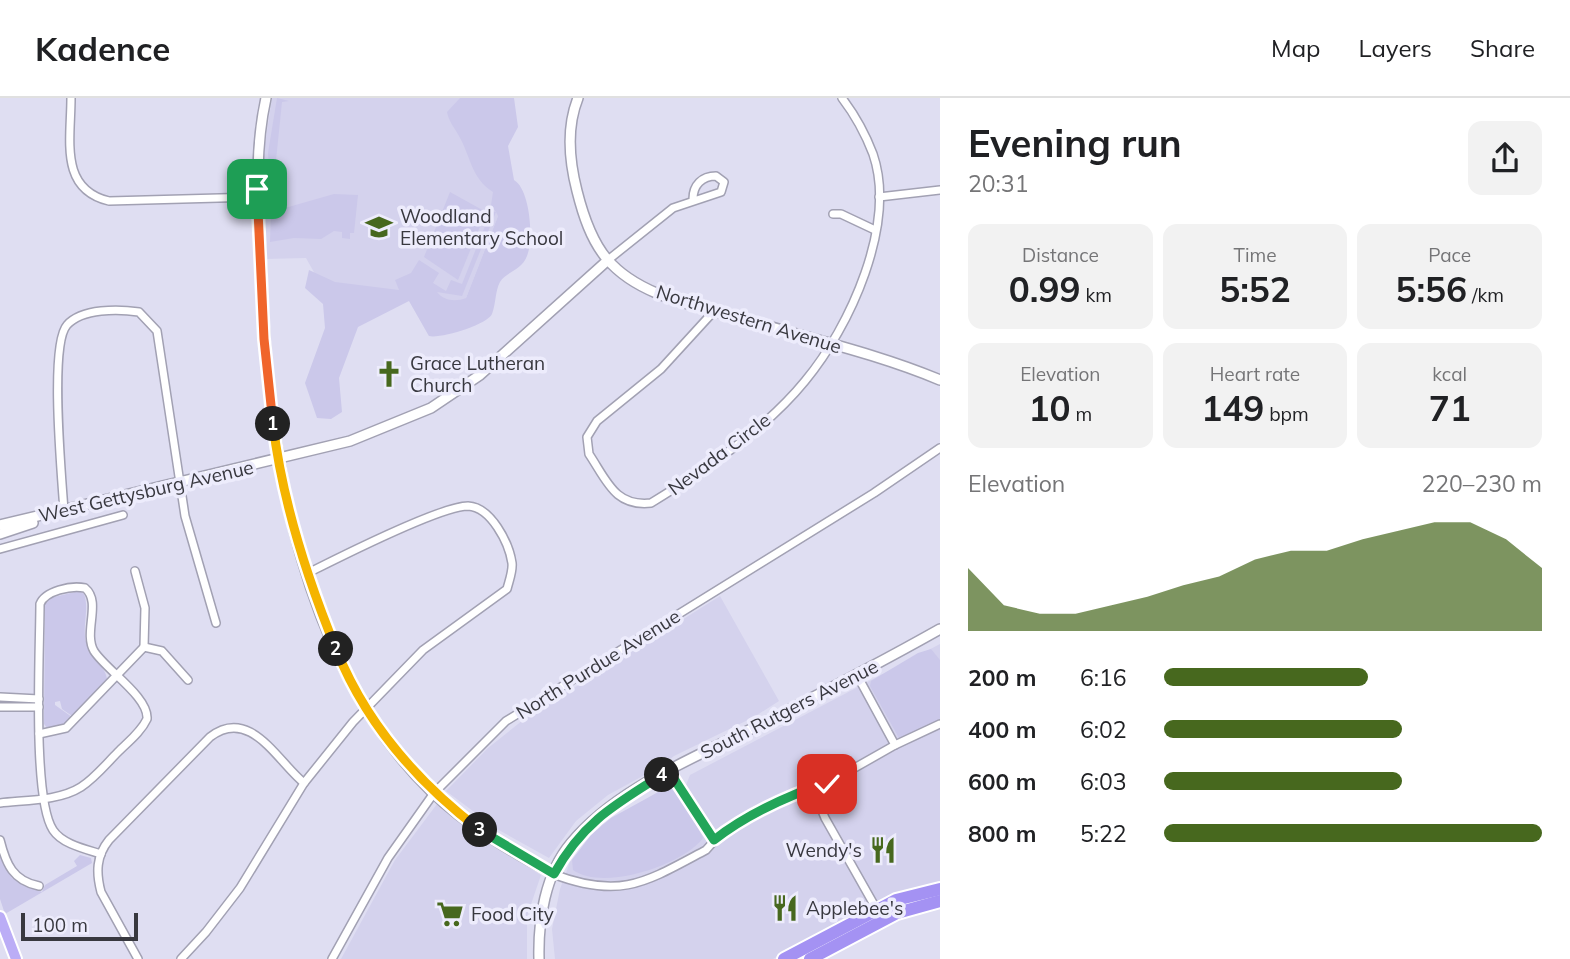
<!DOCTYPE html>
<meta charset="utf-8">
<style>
:root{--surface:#fff;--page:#f2f2f2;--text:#202124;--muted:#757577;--line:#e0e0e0;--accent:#47681e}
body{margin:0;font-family:Mulish,sans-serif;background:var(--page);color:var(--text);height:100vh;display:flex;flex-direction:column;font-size:26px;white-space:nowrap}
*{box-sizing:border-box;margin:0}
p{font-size:23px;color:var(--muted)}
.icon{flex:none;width:38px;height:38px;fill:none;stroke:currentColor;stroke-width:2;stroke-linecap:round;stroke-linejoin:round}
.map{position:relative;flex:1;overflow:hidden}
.sheet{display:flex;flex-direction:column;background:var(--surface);width:630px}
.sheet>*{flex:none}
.scale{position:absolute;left:21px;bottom:18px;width:117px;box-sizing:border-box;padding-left:7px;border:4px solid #38383f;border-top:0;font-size:19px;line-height:24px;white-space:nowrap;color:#38383f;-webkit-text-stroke:5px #edecfc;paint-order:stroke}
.pin{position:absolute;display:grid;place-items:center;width:60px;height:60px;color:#fff;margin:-30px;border-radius:14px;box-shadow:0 4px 10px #0006}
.km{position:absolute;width:35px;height:35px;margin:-18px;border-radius:50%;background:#222;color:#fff;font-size:19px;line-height:35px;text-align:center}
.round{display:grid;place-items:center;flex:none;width:74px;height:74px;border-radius:14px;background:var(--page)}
.overview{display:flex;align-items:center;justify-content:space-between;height:119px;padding:0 28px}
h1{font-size:38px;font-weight:700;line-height:52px}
.metrics{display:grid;grid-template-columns:repeat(3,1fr);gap:10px;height:119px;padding:7px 28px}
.metrics div{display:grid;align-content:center;border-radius:14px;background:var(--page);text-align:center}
.metrics b{font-size:35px;font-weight:700}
.metrics small{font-size:19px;font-weight:400}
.metrics p{font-size:19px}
.chart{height:196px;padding:14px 28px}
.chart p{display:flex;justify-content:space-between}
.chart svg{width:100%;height:126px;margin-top:7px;fill:var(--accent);opacity:.7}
ul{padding:0 28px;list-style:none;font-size:23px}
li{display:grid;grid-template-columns:112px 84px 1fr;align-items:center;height:52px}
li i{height:18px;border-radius:9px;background:var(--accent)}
header{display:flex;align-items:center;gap:42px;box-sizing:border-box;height:98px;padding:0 35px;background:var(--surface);border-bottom:2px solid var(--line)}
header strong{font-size:33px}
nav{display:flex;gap:38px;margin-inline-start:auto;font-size:24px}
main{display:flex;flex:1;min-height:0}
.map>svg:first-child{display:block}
.built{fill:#d4d2ed}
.green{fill:#cbc8ea;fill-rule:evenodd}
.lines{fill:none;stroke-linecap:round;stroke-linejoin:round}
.minor-casing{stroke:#a2a1b3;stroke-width:10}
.tertiary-casing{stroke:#a2a1b3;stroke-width:12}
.primary-casing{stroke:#fff;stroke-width:14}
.trunk-casing{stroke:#fff;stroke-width:16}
.minor{stroke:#fff;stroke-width:7}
.tertiary{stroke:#fff;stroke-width:9}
.primary{stroke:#bbadf6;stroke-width:10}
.trunk{stroke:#a492f3;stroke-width:12}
.split-1-casing{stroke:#fff;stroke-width:14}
.split-2-casing{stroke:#fff;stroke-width:14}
.split-3-casing{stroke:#fff;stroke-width:14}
.split-4-casing{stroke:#fff;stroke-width:14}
.split-5-casing{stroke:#fff;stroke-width:14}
.split-1{stroke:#f0652b;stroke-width:9}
.split-2{stroke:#f5b400;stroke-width:9}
.split-3{stroke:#f5b400;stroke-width:9}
.split-4{stroke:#22a559;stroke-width:9}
.split-5{stroke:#22a559;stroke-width:9}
.labels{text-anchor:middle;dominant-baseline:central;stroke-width:7;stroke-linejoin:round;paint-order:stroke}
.poi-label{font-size:19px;fill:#38383f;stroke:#edecfc;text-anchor:start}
.street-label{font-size:19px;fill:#38383f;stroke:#edecfc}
</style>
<header>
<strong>Kadence</strong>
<nav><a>Map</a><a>Layers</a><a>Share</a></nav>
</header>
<main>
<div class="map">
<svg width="940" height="861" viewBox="0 0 940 861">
<rect width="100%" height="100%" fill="#dfdef2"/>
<g class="built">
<path d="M272,0h226v118l-32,82 -37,38 -20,-36 -90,-19 -13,-23 -41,1 -2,-102z"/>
<path d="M720,498l59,105 -25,16 -80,39 -13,10 -53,29 -32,26 -27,37 -52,-29 -51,-38 42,-43 35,-28z"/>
<path d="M940,546v237l-58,20 -109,58h-218l-3,-30 8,-40 10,-27 32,-37 67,-39 8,3 9,-4 4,-10z"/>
<path d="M437,706l43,34 61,37 -14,41v43h-186l54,-99z"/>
</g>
<g class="green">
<path d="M277,0l12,3 -7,1 -7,68 7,2 -1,7h-7l-1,9 7,2 -9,3 -3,-40z"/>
<path d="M460,0h54l4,29 -10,19 6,34c16,9 20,59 13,76 -5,14 -21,16 -27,26 -5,9 -4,22 -8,32 -5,11 -52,25 -63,22l-20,-35 -51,26 -19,51 3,34 -11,7 -14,-1 -12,-35 20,-55 -2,-24 -18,-16 4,-18 26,12 64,8 -4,-10 16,-7 8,-13 20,13 -6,10 13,8 5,-11 11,4 29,-73 5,1 -5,-7 2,-13c-22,-14 -22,-35 -34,-56 -5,-9 -10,-14 -12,-24zM496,114l2,4 -32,82c-10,4 -22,3 -29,-6l25,4z"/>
<path d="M450,94l36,20 -28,68 -34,-23z"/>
<path d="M334,96l24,1 -4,38h-4v6l-8,-1v-6l-8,-1 -13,8 -27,-1 -24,4 1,-30z"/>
<path d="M79,493l5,3c6,16 -3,34 3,51 4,13 19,22 20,34l-35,37 -10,-7 -2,-8 -5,1v3l17,12 -11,9 -13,3 -4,-5 1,-120 5,-6z"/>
<path d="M931,551l9,11v60l-32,17 -9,1 -29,-52 1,-5 47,-28z"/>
<path d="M671,687l6,4 26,49c-19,26 -99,54 -130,32l-1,-10 19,-25 20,-17z"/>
<path d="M0,755l12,25 30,14 3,-7 32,-19 -3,-5 6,-6 11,3 1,5 -87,51 -5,-15z"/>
</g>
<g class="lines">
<defs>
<g id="minor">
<path d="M71,0c0,42 -12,91 38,103l148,-4"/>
<path d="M879,99l61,-7"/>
<path d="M833,116h8l34,16"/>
<path d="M608,162l65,-52 48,-16 3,-10 -8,-6c-14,0 -23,9 -23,23"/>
<path d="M715,212l-54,59 -64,52 -10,16 2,17c18,27 26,53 62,49 54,-33 114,-73 154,-122 45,-54 92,-157 68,-227 -8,-21 -18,-39 -31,-56"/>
<path d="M64,413c-2,-32 -15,-166 3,-186 15,-17 52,-16 72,-13l18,19 28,185 31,107"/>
<path d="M0,451l123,-34"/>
<path d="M135,473l10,37 -1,39"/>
<path d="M857,577l38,70"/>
<path d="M0,599l39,2"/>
<path d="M0,609h39"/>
<path d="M39,636l27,-6 78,-81 18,4 26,29"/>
<path d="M669,673l45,69"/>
<path d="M814,693l11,27 52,92"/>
<path d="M0,705c25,-3 59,-2 81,-16 14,-9 25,-23 37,-35 10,-10 23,-20 29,-33 2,-22 -41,-49 -53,-68 -11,-19 8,-49 -9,-63 -14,-3 -40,3 -45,16 0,45 -8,194 13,226 9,14 32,19 48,24"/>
<path d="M0,742c6,24 13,41 39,46"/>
<path d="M553,776c68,26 93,8 153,-24 21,-25 75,-56 108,-59l81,-46 45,-21"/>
<path d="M138,861l-37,-67c-5,-19 -5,-36 8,-52l101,-103c40,-31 67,24 94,46"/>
<path d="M181,861l25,-27 34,-44 64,-105 49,-61 70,-72 84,-61c2,-8 6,-18 5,-26 -3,-20 -21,-56 -44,-57 -28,0 -130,52 -160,67"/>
<path d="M332,861l56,-101 46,-65 72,-72 368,-228 66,-45"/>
</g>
<g id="tertiary">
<path d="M266,0c-14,63 -6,125 -4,189 6,171 42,380 169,504 36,35 80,60 122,83"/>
<path d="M578,0c-12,30 -9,62 -1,93 6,24 14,49 30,68 33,39 93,47 140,61 64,19 131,34 193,60"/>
<path d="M0,427l350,-84 81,-33 49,-33 128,-115"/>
<path d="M0,436l33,-11"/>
<path d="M539,861c-1,-39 6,-85 32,-116 45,-54 119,-83 180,-114 63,-32 127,-65 189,-100"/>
</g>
<path id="primary" d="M0,819l16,42"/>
<g id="trunk">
<path d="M784,861l112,-59 44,-11"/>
<path d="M810,861l87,-46 43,-12"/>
</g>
</defs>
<use href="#minor" class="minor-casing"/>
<use href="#tertiary" class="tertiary-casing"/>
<use href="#primary" class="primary-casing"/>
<use href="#trunk" class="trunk-casing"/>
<use href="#minor" class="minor"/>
<use href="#tertiary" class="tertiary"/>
<use href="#primary" class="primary"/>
<use href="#trunk" class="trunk"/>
</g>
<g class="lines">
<defs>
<path id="split-1" d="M257,91l7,150 9,85"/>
<path id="split-2" d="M273,326c9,76 34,154 63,225"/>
<path id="split-3" d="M336,551c30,75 81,133 144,181"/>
<path id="split-4" d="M480,732l74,44c28,-51 60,-69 108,-99"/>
<path id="split-5" d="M662,677l7,-4 45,69c24,-19 53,-34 82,-46 10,-5 21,-5 31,-10"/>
</defs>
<use href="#split-1" class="split-1-casing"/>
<use href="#split-2" class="split-2-casing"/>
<use href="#split-3" class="split-3-casing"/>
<use href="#split-4" class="split-4-casing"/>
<use href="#split-5" class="split-5-casing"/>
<use href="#split-1" class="split-1"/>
<use href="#split-2" class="split-2"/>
<use href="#split-3" class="split-3"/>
<use href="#split-4" class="split-4"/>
<use href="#split-5" class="split-5"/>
</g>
<defs>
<symbol id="school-bare" viewBox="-9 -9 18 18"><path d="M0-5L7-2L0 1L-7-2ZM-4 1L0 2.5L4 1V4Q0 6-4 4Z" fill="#47681e" stroke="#edecfc" stroke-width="2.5" paint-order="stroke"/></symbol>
<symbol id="church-bare" viewBox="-9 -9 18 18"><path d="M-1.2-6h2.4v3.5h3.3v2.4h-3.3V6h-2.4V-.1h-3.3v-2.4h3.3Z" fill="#47681e" stroke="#edecfc" stroke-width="2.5" paint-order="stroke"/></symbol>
<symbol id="restaurant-bare" viewBox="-9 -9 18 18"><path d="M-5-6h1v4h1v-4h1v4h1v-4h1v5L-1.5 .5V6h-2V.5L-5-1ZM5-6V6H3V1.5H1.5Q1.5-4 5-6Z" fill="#47681e" stroke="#edecfc" stroke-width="2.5" paint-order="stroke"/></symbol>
<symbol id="supermarket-bare" viewBox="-9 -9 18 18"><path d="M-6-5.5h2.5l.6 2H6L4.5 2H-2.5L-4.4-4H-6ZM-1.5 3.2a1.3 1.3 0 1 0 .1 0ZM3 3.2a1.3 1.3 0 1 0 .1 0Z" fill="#47681e" stroke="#edecfc" stroke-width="2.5" paint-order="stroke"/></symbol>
</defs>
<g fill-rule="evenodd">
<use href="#school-bare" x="360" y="110" width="38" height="38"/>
<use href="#church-bare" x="370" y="257" width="38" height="38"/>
<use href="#restaurant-bare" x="864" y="733" width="38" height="38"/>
<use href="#restaurant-bare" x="766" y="791" width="38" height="38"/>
<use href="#supermarket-bare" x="431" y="797" width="38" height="38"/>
</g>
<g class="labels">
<g class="poi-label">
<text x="400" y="118">Woodland<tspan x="400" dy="22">Elementary School</tspan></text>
<text x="410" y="265">Grace Lutheran<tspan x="410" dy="22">Church</tspan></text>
<text x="862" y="752" text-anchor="end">Wendy's</text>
<text x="806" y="810">Applebee's</text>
<text x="471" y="816">Food City</text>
</g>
<g class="street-label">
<text transform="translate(749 221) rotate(17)">Northwestern Avenue</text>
<text transform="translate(719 356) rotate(-37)">Nevada Circle</text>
<text transform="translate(146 393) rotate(-13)">West Gettysburg Avenue</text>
<text transform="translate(598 566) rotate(-32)">North Purdue Avenue</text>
<text transform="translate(789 611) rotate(-27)">South Rutgers Avenue</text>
</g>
</g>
</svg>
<div class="scale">100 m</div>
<div class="pin" style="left:257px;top:91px;background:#1e9e55"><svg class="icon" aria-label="arrive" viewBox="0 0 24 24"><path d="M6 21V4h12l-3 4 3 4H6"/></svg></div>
<div class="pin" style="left:827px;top:686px;background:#d93025"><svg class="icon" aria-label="check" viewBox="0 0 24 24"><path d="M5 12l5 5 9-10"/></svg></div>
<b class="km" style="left:273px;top:326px">1</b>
<b class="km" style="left:336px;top:551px">2</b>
<b class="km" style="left:480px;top:732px">3</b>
<b class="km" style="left:662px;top:677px">4</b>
</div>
<section class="sheet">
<div class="overview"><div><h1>Evening run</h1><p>20:31</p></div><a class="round"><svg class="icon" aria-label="share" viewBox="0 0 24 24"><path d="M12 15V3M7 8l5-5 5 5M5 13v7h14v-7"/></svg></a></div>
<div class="metrics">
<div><p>Distance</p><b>0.99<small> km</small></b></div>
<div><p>Time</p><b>5:52</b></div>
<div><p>Pace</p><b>5:56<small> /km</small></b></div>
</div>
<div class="metrics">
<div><p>Elevation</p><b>10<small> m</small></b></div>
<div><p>Heart rate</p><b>149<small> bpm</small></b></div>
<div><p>kcal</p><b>71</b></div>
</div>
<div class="chart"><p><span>Elevation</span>220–230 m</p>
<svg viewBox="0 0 160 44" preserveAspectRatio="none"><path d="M0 44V22L10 35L20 38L30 38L40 35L50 32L60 28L70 25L80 19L90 16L100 16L110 12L120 9L130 6L140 6L150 12L160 22V44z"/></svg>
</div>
<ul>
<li><b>200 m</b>6:16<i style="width:54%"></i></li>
<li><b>400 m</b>6:02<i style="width:63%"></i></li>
<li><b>600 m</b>6:03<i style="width:63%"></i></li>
<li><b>800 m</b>5:22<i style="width:100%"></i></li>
</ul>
</section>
</main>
